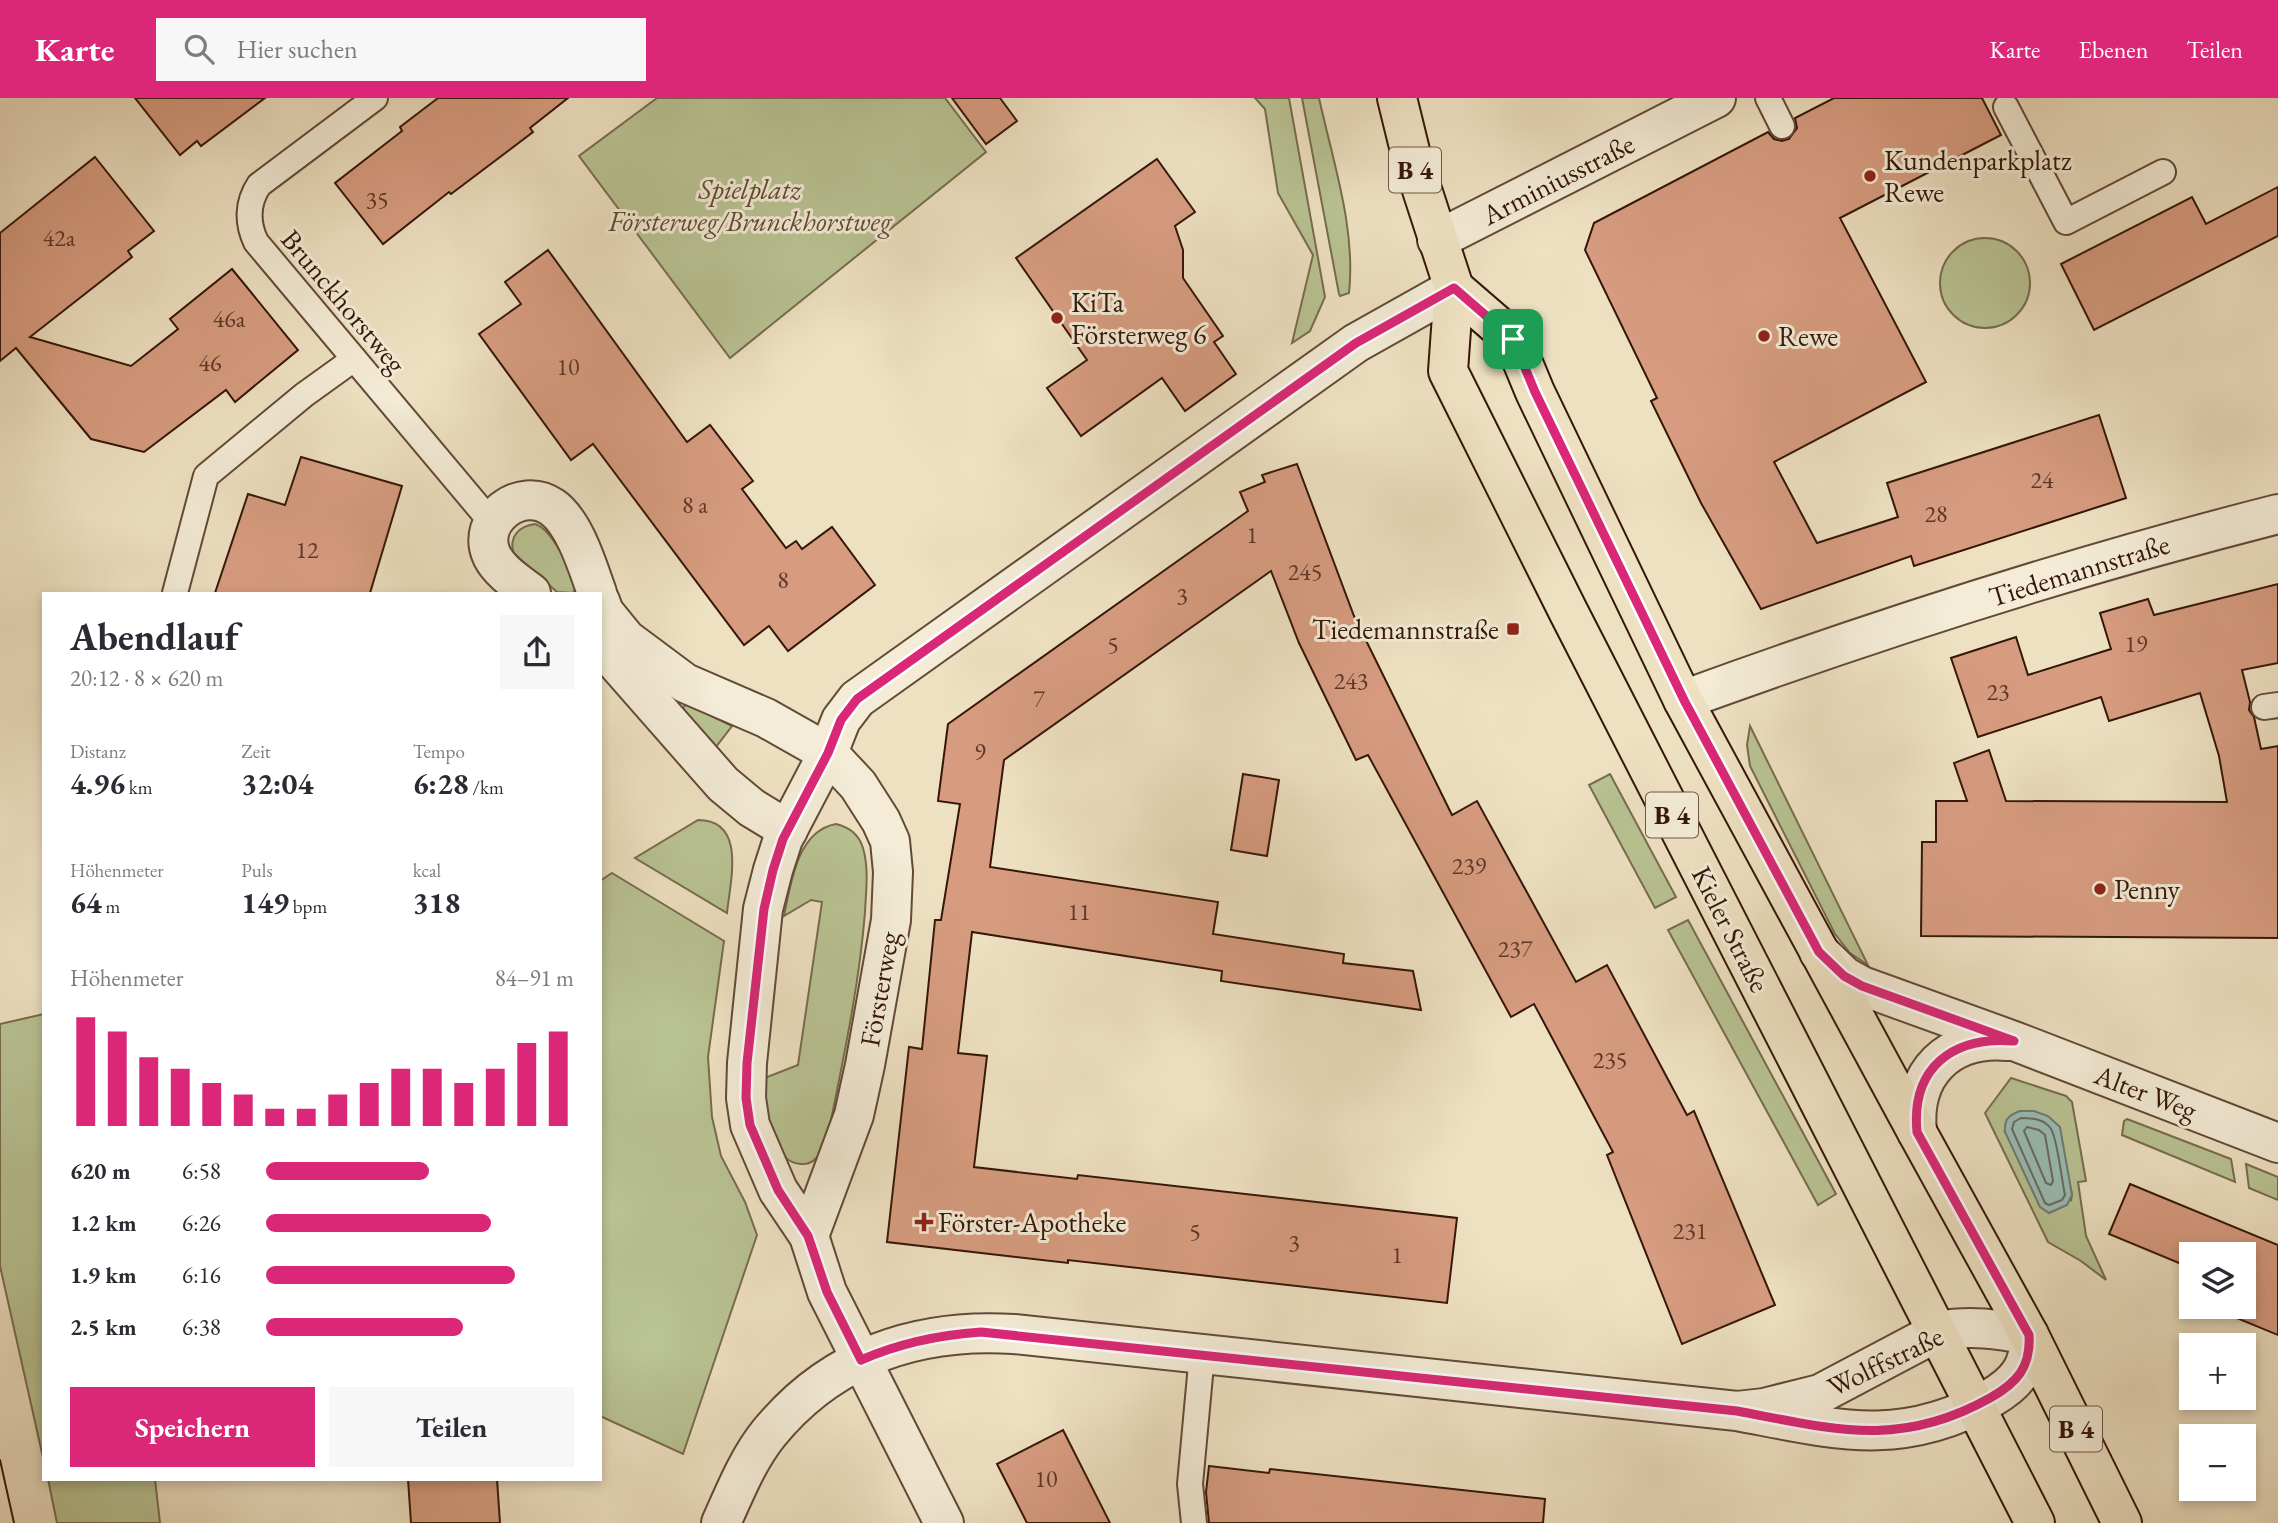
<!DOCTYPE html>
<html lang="de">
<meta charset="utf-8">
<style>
:root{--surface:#fff;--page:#f7f7f7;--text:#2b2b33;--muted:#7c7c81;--accent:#db2777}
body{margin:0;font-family:"EB Garamond",serif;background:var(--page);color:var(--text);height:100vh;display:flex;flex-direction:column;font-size:26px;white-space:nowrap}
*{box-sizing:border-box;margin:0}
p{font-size:23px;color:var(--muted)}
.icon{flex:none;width:38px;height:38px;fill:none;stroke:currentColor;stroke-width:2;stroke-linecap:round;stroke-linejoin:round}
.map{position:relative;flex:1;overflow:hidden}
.details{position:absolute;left:42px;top:494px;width:560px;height:889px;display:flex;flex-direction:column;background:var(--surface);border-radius:0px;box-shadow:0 4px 10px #0003}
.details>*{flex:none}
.controls{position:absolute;left:2179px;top:1144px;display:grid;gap:14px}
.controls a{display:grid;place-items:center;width:77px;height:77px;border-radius:0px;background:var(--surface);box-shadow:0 4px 10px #0003;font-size:35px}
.pin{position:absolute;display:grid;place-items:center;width:60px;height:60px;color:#fff;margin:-30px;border-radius:14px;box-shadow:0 4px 10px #0006}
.round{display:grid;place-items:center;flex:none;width:74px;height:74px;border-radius:0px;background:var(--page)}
.headline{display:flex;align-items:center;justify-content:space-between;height:119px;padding:0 28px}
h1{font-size:38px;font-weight:700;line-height:52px}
.stats{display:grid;grid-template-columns:repeat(3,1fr);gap:10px;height:119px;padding:7px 28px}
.stats div{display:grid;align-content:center}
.stats b{font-size:30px;font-weight:700}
.stats small{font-size:19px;font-weight:400}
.stats p{font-size:19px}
.chart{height:196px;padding:14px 28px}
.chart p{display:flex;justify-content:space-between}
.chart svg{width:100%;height:126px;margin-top:7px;stroke:var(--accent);stroke-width:6}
.action{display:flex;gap:14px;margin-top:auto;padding:14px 28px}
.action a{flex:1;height:80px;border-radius:0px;background:var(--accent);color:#fff;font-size:28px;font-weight:700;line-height:80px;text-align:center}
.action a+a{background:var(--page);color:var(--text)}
ul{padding:0 28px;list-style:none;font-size:23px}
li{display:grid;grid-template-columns:112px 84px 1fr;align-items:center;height:52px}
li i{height:18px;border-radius:9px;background:var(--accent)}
header{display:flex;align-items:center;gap:42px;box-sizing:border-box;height:98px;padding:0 35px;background:var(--accent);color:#fff}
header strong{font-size:33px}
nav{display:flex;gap:38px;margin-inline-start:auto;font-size:24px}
.search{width:490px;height:63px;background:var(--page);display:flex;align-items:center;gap:18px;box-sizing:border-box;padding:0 24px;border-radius:0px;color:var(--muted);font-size:26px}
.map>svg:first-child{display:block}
.green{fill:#b9c393;stroke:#776c4e;stroke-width:2;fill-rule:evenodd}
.water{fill:#99bdb6;stroke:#717a71;stroke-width:2}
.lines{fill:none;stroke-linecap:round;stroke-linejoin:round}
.shore{stroke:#676a60;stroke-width:2}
.building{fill:#d79c80;stroke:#351609;stroke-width:2}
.service-casing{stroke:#634937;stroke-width:28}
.minor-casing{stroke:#634937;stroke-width:42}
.primary-casing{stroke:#351609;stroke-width:42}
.service{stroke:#f4ecd7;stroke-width:24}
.minor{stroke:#f4ecd7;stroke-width:38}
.primary{stroke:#eee1c2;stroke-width:38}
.tram{stroke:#351609;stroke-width:2}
.route-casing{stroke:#fff;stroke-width:14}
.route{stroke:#db2777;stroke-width:9}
.poi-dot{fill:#8f2418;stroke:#f4ecd7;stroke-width:2.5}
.labels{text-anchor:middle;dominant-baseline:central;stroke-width:6;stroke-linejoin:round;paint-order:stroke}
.number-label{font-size:24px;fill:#5e3827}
.shield{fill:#f4ecd7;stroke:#6e5647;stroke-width:2}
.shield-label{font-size:26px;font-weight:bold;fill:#351609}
.poi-label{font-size:28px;fill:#351609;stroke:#f4ecd7;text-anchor:start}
.street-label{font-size:28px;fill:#351609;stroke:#f4ecd7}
.park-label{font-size:28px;font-style:italic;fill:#5d4a32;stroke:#f4ecd7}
</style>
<header>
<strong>Karte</strong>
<div class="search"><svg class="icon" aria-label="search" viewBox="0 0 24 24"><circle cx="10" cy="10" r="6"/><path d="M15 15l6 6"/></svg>Hier suchen</div>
<nav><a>Karte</a><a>Ebenen</a><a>Teilen</a></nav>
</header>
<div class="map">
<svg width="2278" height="1425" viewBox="0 0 2278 1425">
<rect width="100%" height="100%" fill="#eee1c2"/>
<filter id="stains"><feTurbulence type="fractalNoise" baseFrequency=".00286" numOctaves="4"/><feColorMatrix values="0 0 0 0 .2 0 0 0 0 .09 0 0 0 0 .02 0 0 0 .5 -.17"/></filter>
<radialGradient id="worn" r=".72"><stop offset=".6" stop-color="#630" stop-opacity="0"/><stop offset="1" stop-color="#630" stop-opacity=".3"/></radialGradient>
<g class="green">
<path d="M657,0h288l41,54 -256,206 -151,-202z"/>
<path d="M1255,0h34l36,199 -15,34 -18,12 21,-88 -35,-62 -13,-84z"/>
<path d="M1302,0h17c14,64 37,130 30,195l-9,3 -1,-2z"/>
<circle cx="1985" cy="185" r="45"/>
<path d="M535,426c18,6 35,45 41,63l-3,6 -16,-1 -43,-38c-6,-17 5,-28 21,-30z"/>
<path d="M687,606l45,22 -20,26 -31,-43z"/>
<path d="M1750,628l118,239 -18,-12 -15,-19 -85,-168 -3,-21z"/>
<path d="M1610,676l66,123 -21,11 -66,-123z"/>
<path d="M698,722c49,0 32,62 29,93l-92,-55z"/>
<path d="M836,726c13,3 23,11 27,24 6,20 3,43 2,64 -6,76 -23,153 -38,228 -6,12 -11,25 -26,24 -32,-1 -36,-61 -39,-85l36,-14 24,-163 -11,-2 -27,16c7,-33 13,-85 52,-92z"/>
<path d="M612,775l112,68 -16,116 4,60 9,39 24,46 12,33 -74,219 -83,-38v-535z"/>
<path d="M1688,822l148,274 -18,11 -150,-275z"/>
<path d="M44,916v448l-44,-196v-242z"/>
<path d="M2011,980l55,18 6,6 14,79 -8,1 8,54 20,44 -25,-19 -33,-19 -63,-129zM2059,1029l13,68 -1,5 -60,-58 -6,-10z"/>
<path d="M2127,1021l104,40 4,23 -113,-47 2,-14z"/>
<path d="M2246,1066l32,13v23l-29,-12z"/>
<path d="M48,1381h107l5,44h-103z"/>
</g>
<path class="water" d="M2020,1013h14l14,5 12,11 12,68 -5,10 -18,8 -9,-6 -35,-75c-1,-13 4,-17 15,-21z"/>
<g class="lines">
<g class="shore">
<path d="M2021,1020c11,0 24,1 30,11 6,8 11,53 14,66l-3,5 -13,5 -4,-2 -33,-74 2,-7z"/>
<path d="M2027,1029l12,3 6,5 8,46 -2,4 -5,-2 -22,-52z"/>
</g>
</g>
<g class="building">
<path d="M135,0h130l-64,48 -4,-5 -17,14z"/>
<path d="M438,0h130l-38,30 3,4 -82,62 -2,-2 -66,52 -48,-61 67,-52 -2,-4z"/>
<path d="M952,0h48l17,23 -31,23z"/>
<path d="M1834,0h148l19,37 -161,83 86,164 -152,80 43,81 81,-26 -11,-34 212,-68 27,83 -212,68 -3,-10 -150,53 -60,-106 -50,-102 6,-3 -72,-148 9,-27 174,-91 6,7 8,2 7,-2 8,-11 -2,-10z"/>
<path d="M95,59l59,74 -26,20 4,6 -102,80 101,29 47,-37 -8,-10 62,-50 66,81 -63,52 -9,-12 -82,62 -53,-13 -75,-91 -16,13v-128z"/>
<path d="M1157,61l38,53 -20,14 8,24v28l40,58 -9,6 22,32 -51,37 -23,-33 -81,58 -34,-48 40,-28 -71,-102z"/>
<path d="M2278,89v49l-184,94 -33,-66 131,-67 14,27z"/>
<path d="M548,152l139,192 23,-17 43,56 -11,8 44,59 10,-7 6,8 30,-22 43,58 -87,66 -19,-25 -25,19 -151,-201 -22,16 -92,-126 42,-30 -16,-22z"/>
<path d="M301,359l101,29 -32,107h-155l33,-99 37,11z"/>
<path d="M1297,366l57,152 98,199 25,-14 99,181 31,-17 80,150 7,-4 81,194 -93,39 -75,-189 6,-3 -79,-148 -23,13 -143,-262 -12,5 -57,-117 -28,-72 -267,189 -14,107 228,35 -5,32 131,20 -1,9 70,8 8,39 -200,-29 1,-10 -250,-39 -14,121 29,3 -13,111 103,12 1,-4 379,43 -10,85 -379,-43v3l-181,-21 22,-195 13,2 13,-129h6l19,-116 -22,-3 10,-77 300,-213 -8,-19 25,-10 -3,-7z"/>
<path d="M2278,486v79l-36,7 8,32 -1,8 5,7 7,32 17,-3v192l-357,-2 1,-94h14v-41h31l-13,-38 35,-13 17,51 221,1 -8,-46 -19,-63 -91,28 -8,-24 -123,40 -27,-79 65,-21 12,38 83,-26 -11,-36 48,-14 6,16z"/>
<path d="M1243,676l36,6 -12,76 -36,-6z"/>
<path d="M2130,1086l148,61v90l-56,-23 2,-5h20v-52h-53v13l-82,-34z"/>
<path d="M1063,1332l47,93h-83l-30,-59z"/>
<path d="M1209,1368l60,7 1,-4 275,30 -2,24h-334l-3,-31z"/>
<path d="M408,1381h89l3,44h-89z"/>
</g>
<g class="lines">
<defs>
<g id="service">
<path d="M375,0l-116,87c-12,18 -12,38 -3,57l236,281"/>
<path d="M1768,0l14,28"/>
<path d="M2006,9l60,115 97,-50"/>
<path d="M175,495l31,-117 98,-81 50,-36"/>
<path d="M2264,609l14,-2"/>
<path d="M1194,1425l-4,-39 12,-130"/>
</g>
<g id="minor">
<path d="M1437,142l279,-142"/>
<path d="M531,495c-13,-10 -31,-21 -39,-37 -17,-36 29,-71 60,-49 23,16 36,61 45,86"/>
<path d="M600,503l4,11 22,27 59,44 81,35 62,35 30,32 23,36 9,20 3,31 -2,48 -26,145 -11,50 -45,121"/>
<path d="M600,546l123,140 29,24 36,22"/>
<path d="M1683,602c195,-71 394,-135 595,-186"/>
<path d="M1819,854l25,24 18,10 152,55 264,102"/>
<path d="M1917,1034c-6,-59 32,-96 91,-91"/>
<path d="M721,1425c14,-31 27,-64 48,-90 63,-77 149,-105 245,-99l723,77c97,18 162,38 254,-13 26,-15 40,-32 38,-63 -31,-6 -59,-10 -90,-4l-119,63 -56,14 -27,3"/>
<path d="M944,1425l-117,-231 -18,-56 -31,-46 -28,-65 -4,-27 1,-35 16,-154 10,-39 10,-31 45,-86 13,-33 16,-21 499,-356 98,-55"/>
</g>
<g id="primary">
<path d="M1397,0l15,61 42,129 -6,83 120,240 467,912"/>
<path d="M1454,190l59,51 22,53 148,308 234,432 112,203 93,188"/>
</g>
</defs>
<use href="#service" class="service-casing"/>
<use href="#minor" class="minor-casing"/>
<use href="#primary" class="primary-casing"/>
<use href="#service" class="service"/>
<use href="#minor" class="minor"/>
<use href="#primary" class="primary"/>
<path class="tram" d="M0,1362l14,63"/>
</g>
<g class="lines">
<defs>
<path id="route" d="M1454,190l59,51 22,53 149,308 135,252 25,24 18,10 152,55c-62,-5 -103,27 -97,91l112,203c2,32 -12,48 -39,63 -91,51 -157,31 -253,13l-756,-79c-44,3 -81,11 -120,28l-34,-68 -19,-56 -30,-46 -28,-65 -4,-27 1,-35 17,-154 9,-39 10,-31 45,-86 13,-33 16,-21 499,-356z"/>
</defs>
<use href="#route" class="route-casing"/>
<use href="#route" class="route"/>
</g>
<g class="poi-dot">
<circle cx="1870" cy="78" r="7"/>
<circle cx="1057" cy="220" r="7"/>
<circle cx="1764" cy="238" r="7"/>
<rect x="1506" y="524" width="14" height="14" rx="3.5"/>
<circle cx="2100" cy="791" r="7"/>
<path d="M920.5 1113.5h7v7h7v7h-7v7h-7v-7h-7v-7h7z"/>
</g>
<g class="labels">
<g class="number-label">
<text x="377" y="101">35</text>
<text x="59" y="139">42a</text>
<text x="229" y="220">46a</text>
<text x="210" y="264">46</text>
<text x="568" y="268">10</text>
<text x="2042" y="381">24</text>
<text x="695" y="406">8 a</text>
<text x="1936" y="415">28</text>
<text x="1252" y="436">1</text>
<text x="307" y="451">12</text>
<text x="1305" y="473">245</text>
<text x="783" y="481">8</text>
<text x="1182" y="497">3</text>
<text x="2136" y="545">19</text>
<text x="1113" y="546">5</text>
<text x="1351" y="582">243</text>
<text x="1998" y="593">23</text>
<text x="1039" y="600">7</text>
<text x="980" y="653">9</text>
<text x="1469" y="767">239</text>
<text x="1079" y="813">11</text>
<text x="1515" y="850">237</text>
<text x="1610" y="961">235</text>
<text x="1690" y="1132">231</text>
<text x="1195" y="1133">5</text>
<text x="1294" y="1144">3</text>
<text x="1397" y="1156">1</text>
<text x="1046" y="1380">10</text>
</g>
<g class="shield">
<rect x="1389" y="49.5" width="52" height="45" rx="5"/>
<rect x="1646" y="694.5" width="52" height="45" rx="5"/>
<rect x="2050" y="1308.5" width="52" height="45" rx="5"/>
</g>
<g class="shield-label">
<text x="1415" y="72">B 4</text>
<text x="1672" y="717">B 4</text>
<text x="2076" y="1331">B 4</text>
</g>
<g class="poi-label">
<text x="1884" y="62">Kundenparkplatz<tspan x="1884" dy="32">Rewe</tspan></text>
<text x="1071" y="204">KiTa<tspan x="1071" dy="32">Försterweg 6</tspan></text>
<text x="1778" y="238">Rewe</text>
<text x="1499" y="531" text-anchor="end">Tiedemannstraße</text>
<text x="2114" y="791">Penny</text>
<text x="938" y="1124">Förster-Apotheke</text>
</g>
<g class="street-label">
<text transform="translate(1558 81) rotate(-27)">Arminiusstraße</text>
<text transform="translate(344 203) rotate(50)">Brunckhorstweg</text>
<text transform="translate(2079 472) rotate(-17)">Tiedemannstraße</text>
<text transform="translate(1731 831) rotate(63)">Kieler Straße</text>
<text transform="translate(879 891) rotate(-80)">Försterweg</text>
<text transform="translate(2146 994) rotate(21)">Alter Weg</text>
<text transform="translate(1885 1263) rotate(-26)">Wolffstraße</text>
</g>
<g class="park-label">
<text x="750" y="91">Spielplatz<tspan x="750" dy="32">Försterweg/Brunckhorstweg</tspan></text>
</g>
</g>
<rect width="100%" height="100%" filter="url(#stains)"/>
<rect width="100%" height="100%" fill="url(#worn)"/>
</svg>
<div class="controls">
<a><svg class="icon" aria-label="layers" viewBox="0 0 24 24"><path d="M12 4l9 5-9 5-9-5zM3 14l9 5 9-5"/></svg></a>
<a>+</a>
<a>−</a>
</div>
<div class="pin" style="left:1513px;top:241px;background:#1e9e55"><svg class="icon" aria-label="arrive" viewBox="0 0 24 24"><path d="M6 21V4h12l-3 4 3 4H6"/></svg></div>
<section class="details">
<div class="headline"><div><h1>Abendlauf</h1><p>20:12 · 8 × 620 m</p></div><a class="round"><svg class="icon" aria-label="share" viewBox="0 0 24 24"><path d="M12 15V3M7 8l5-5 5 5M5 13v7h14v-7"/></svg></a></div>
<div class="stats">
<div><p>Distanz</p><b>4.96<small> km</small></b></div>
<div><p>Zeit</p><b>32:04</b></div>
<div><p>Tempo</p><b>6:28<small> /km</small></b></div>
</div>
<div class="stats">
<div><p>Höhenmeter</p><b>64<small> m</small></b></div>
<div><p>Puls</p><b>149<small> bpm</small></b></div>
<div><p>kcal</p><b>318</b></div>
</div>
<div class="chart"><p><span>Höhenmeter</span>84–91 m</p>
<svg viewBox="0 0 160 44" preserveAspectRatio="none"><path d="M5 44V6M15 44V11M25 44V20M35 44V24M45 44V29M55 44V33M65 44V38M75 44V38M85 44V33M95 44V29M105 44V24M115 44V24M125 44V29M135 44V24M145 44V15M155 44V11"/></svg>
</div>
<ul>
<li><b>620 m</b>6:58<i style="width:53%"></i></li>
<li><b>1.2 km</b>6:26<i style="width:73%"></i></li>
<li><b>1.9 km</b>6:16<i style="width:81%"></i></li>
<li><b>2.5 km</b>6:38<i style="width:64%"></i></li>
</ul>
<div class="action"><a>Speichern</a><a>Teilen</a></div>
</section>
</div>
